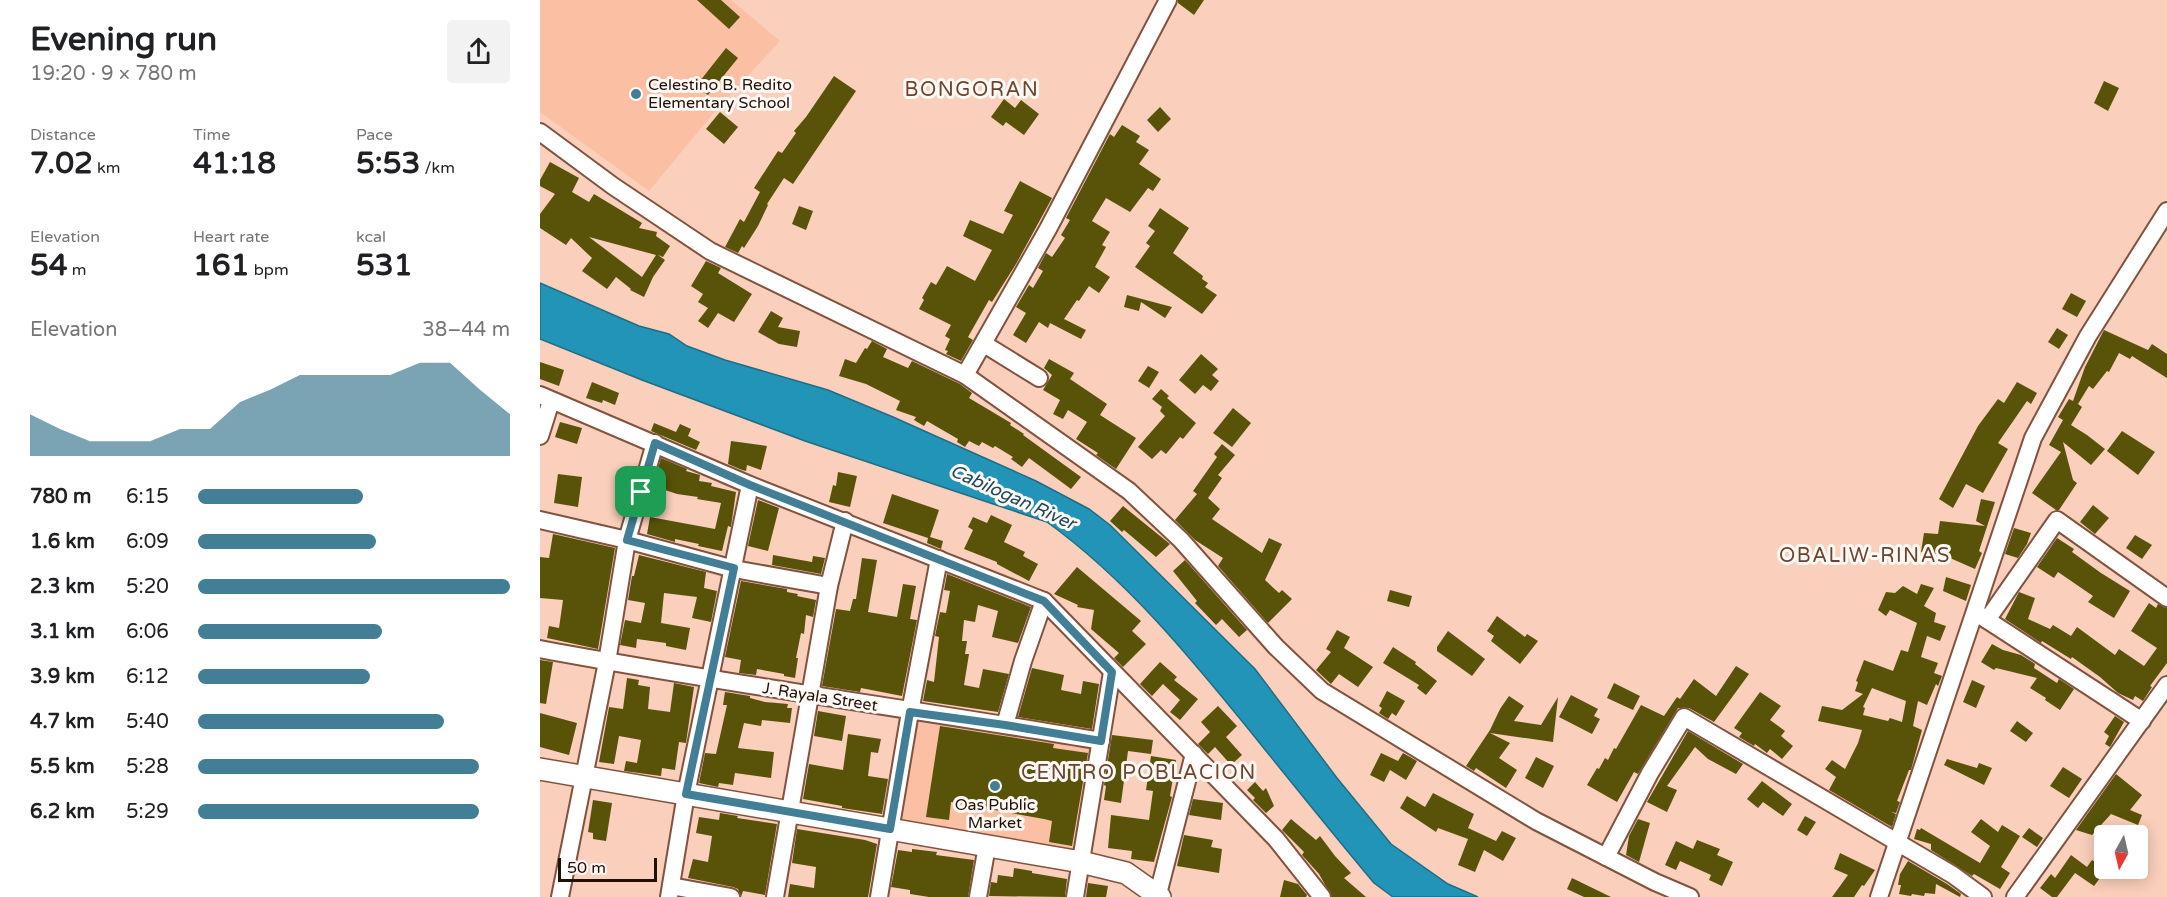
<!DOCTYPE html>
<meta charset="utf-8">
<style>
:root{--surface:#fff;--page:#f2f2f2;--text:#202124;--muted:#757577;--accent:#427e95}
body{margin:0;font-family:"Varela Round",sans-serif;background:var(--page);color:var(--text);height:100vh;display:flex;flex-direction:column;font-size:22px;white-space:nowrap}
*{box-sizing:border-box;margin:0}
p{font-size:20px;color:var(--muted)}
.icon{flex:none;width:33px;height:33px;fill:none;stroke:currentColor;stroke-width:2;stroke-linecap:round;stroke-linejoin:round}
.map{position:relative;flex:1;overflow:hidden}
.sheet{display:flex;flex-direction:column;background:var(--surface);width:540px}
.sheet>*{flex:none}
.needle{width:39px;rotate:188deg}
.fabs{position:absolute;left:1554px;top:825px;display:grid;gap:12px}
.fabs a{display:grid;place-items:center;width:54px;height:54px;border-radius:6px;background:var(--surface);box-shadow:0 3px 15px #0003;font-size:30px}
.scale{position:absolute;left:18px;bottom:15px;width:99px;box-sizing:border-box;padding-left:6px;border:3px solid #221007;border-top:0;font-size:16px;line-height:21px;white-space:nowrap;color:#221007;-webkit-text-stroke:4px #fff9f6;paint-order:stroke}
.pin{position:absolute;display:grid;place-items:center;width:51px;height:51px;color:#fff;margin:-26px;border-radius:12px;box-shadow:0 3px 9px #0006}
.round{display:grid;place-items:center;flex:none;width:63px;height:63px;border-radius:6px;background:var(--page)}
.headline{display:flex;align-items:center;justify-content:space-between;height:102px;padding:0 30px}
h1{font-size:33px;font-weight:700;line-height:45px}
.metrics{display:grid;grid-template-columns:repeat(3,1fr);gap:9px;height:102px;padding:6px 30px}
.metrics div{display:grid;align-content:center}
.metrics b{font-size:30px;font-weight:700}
.metrics small{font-size:16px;font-weight:400}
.metrics p{font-size:16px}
.chart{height:168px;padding:12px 30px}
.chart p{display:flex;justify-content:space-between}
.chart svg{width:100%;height:108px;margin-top:6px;fill:var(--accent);opacity:.7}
ul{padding:0 30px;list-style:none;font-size:20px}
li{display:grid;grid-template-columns:96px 72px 1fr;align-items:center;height:45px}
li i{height:15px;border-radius:8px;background:var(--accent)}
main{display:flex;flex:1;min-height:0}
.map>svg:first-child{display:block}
.built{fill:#fbbfa3}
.water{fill:#2294b8;stroke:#226c83;stroke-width:1.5}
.building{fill:#585309;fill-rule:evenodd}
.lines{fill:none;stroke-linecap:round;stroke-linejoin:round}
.minor-casing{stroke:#81533e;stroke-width:20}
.major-casing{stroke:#81533e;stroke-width:24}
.minor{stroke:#fff;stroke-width:16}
.major{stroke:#fff;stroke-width:21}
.route-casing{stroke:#fff;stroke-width:12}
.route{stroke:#427e95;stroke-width:8}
.poi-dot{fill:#427e95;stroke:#fff9f6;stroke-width:2}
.labels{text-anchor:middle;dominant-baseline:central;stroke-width:6;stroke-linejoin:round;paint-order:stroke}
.poi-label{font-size:16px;fill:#221007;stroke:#fff9f6;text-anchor:start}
.street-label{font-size:16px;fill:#221007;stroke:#fff9f6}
.water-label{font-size:18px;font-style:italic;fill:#1d4a5a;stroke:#fff9f6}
.quarter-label{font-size:20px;letter-spacing:1.5px;fill:#6e422d;stroke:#fff9f6}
</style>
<main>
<section class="sheet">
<div class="headline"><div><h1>Evening run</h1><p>19:20 · 9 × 780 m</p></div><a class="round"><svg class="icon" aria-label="share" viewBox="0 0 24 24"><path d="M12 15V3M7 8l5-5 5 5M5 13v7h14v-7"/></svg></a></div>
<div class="metrics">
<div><p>Distance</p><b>7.02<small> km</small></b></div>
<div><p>Time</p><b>41:18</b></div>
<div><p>Pace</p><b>5:53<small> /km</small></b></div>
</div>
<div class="metrics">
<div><p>Elevation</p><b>54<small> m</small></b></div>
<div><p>Heart rate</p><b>161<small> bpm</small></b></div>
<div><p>kcal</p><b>531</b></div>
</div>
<div class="chart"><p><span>Elevation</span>38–44 m</p>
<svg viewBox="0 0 160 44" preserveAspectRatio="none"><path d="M0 44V27L10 33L20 38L30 38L40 38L50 33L60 33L70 22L80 17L90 11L100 11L110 11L120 11L130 6L140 6L150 17L160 27V44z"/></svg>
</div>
<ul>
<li><b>780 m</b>6:15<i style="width:53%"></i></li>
<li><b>1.6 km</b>6:09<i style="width:57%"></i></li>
<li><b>2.3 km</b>5:20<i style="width:100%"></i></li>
<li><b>3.1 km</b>6:06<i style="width:59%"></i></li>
<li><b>3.9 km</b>6:12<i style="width:55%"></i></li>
<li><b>4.7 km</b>5:40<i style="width:79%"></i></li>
<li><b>5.5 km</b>5:28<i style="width:90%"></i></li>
<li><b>6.2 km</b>5:29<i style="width:90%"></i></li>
</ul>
</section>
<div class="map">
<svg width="1627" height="897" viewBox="0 0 1627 897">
<rect width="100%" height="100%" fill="#facfbb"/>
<g class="built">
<path d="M0,0h191l49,41 -64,69 -67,81 -109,-79z"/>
<path d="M376,718l176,28 -19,108 -174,-29z"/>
</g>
<path class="water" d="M0,283l99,43 30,8 18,12 38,14 103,30 65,27 143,64 53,28 21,16 145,144 82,109 54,66 57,40 30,13h-85l-19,-14c-42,-50 -83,-101 -124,-152 -61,-75 -124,-152 -203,-209l-242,-81 -163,-61 -102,-41z"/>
<g class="building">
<path d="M157,0h24l19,17 -11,12z"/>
<path d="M638,0h26l-10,15 -16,-12z"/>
<path d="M186,48l12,10 -30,37 -12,-9z"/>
<path d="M294,76l22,15 -63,93 -9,-6 -17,26 1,1 -10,21 -14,22 -2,-2 -4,7 -13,-6 15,-28 4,3 16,-30 -6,-4 13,-20 11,-17 4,2 14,-20 -2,-2 12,-14z"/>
<path d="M1564,81l15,7 -11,23 -14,-8z"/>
<path d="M464,99l11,9 6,-8 18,14 -15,21 -18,-13 -3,4 -12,-9z"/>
<path d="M620,107l11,12 -13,13 -11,-12z"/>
<path d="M180,112l18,15 -14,17 -18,-15z"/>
<path d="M582,125l18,11 -4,6 13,8 -10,14 22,15 -8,12 -5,-3 -18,24 -24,-14 -14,23 18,11 -8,13 4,2 -11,20 15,10 -11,16 -10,-7 -10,15 -2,-1 -13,19 22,11 -5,9 -31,-16 -2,5 -9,-6 -13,21 -13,-8 13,-22 -10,-6 13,-22 4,3 10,-17 -5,-3 8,-15 6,4 13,-19 -4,-3 9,-15 -4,-2 44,-84 4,3z"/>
<path d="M10,162l29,16 -7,14 17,10 5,-8 48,29 -3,5 18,4 -1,4 14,10 -7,11 -5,-2 7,5 -12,17 -9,20 -14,-7 1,-1 -15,-12 -9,12 -25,-18 10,-13 -21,-20 -5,7 -26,-17v-14l15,-20 -15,-8v-6zM49,237l67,18 -14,22z"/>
<path d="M480,181l32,17 -36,66 -24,38 -3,-2 -21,37 5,3 -12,21 -15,-7 2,-3 -3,-1 5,-11 -5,-3 6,-11 -32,-16 5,-9 -2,-2 9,-16 5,3 11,-19 28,15 17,-31 -29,-14 7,-16 33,14 10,-19 -9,-4z"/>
<path d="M259,206l14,5 -7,19 -14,-6z"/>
<path d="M620,208l29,20 -16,25 30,23 -1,3 6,4 -3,4 12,8 -15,19 -67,-47 15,-21 -4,-3 9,-12 -7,-5z"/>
<path d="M166,261l15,7 -3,5 34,21 -18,28 -16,-9 -10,15 -10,-7 10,-13 -10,-6 5,-8 -12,-8z"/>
<path d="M1531,293l15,8 -9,16 -15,-8z"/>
<path d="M587,295l45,12 -7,11 -24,-16 -2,9 -15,-4z"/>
<path d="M231,311l12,7 -5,9 22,4 -3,16 -18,-3 -21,-12z"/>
<path d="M1517,328l11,7 -9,14 -11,-7z"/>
<path d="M1564,330l44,20 4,-6 15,10v24l-35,-22 -2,3 -11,-6 -10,19 -2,-1 -14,18 -4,-3 -11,18 4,3 -11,18 16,10 18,14 -14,16 -28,-23 10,38 4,3 -18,27h-3l-24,-17 29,-41 -12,-7 14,-25 -5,-3 11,-18 4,2 12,-34z"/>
<path d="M332,341l15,8 -4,8 25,11 4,-7 48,23 12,9 -3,5 42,25 -1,2 14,9 -1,1 58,42 -10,12 -42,-31 -7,9 -11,-8 2,-2 -18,-11 -2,2 -11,-6 -3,4 -10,-5 -4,6 -8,-5 1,-3 -31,-18 -3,5 -10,-6 2,-3 -20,-7 4,-9 -34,-17 -27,-8 6,-17 11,4 9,-15 2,1z"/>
<path d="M661,354l17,15 -6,6 7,6 -8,10 -8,-6 -8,9 -16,-14z"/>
<path d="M509,359l25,14 -4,6 37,25 -7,11 36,23 -20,31 -20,-14 2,-2 -22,-14 11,-17 -19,-12 -5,9 -10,-5 7,-14 -17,-10 9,-15 -8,-7z"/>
<path d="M0,362l24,8 -5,16 -19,-7z"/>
<path d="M608,366l11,6 -10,16 -11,-7z"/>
<path d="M52,382l27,11 -4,12 -12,-5 -1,3 -16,-5z"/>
<path d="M1477,382l20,11 -6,11 -4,-3 -29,42 10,6 -25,44 -17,-9 -13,24 -14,-9 39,-73 20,-27 6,4z"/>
<path d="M621,389l8,7 -2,2 29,25 -13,16 -3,-2 -14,17 -5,-4 -9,9 -14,-12 27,-31 -5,-5 2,-4 -10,-8z"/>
<path d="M693,408l18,15 -19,24 -19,-14z"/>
<path d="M20,422l22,6 -5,16 -22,-7z"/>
<path d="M114,423l22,9 4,-8 11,5 -3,7 12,6 -4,8 -45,-19z"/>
<path d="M1582,431l33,21 -17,23 -31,-24z"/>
<path d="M191,441l36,5 -6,24 -14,-5 -1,6 -4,-1 -14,-6z"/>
<path d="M682,444l13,11 -17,20 4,3 -14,20 12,11 -8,10 50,34 7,-15 13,6 -17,36 14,13 3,-3 10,9 -24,24 -50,-57 5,-8 -28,-18 -20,-20 22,-26 -4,-3 24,-34 -3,-3z"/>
<path d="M121,458l26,11 -1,2 14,4 -1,6 13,2 -1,3 25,6 -5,35 -3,-1 -6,25 -24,-5 1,-2 -24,-5v3l-28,-8 3,-17 65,12 6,-26 -24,-4 1,-2 -21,-3 -24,-8z"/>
<path d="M298,472l19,4 -7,31 -21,-5 4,-17 3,1z"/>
<path d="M18,474l24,3 -4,30 -24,-4z"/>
<path d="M352,494l47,16 -9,27 13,4 -2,8 -14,-6 1,-5 -45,-15z"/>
<path d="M1441,499l14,3 -16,49 3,2 -7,16 -25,-11v-2l-29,-4 3,-19 14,1 2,-13 45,5 -9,-5z"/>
<path d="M218,500l21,8 -11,43 -20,-5z"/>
<path d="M1553,505l16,13 -14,16 -15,-12z"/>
<path d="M583,506l47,38 -14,13 -32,-27 -2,2 -12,-11z"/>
<path d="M451,515l21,10 -8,17 21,10 -2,4 15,8 -9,17 -32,-17v-2l-33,-13 9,-19 -5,-3 5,-10 14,6z"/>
<path d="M1474,528l17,5 -4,11 -9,14 -13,-4z"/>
<path d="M13,534l62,14 -17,101 -51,-11 2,-12 10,2 4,-28 -23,-2v-41l9,1z"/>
<path d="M1595,535l17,10 -10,14 -16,-11z"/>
<path d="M1517,538l17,11 -2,3 29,21 29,18 -16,27 -26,-16 5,-6 -35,-24 -4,6 -17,-11z"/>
<path d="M99,555l67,17 -2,16 13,3 -6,31 -19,-4 5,-21 -33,-4 -3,30 29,5 -4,22 -20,-4v-3l-29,-4 -1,9 -16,-3 5,-25 16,3 4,-20 -17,-3 4,-24h2z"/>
<path d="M233,555l39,7 1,-6 12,2 -4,16 -49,-9z"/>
<path d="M322,558l15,2 -9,52 29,5 6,-33 13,2 -6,33 7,1 -15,76 -41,-8 -1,4 -38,-6 14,-77 14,2 3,-12h3z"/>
<path d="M645,560l62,70 -8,7 -17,-18 -6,6 -21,-22 2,-2 -24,-30z"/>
<path d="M537,567l64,54 -9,10 14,13 -23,23 -9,-9 5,-5 -28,-24 3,-19 -17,-3 1,-2 -24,-11z"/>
<path d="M407,574l84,33 -13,36 -26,-6 6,-26 -20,-6 -3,17 -11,-2 -2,21h5l-2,13h4l-5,31 15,3 4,-19 26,5 -11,38 -75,-11 4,-21 7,2 5,-45 -4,-1 5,-24 6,1 4,-22 -6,-1z"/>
<path d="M1406,577l25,8 -5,16 -23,-10z"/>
<path d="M201,581l46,8v3l11,2 -1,2 19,4 -3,17 -7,-2 -2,19 -3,-1 -5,25h2l-3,20 -11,-2v-2l-27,-5 -1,6 -17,-2 2,-13 -16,-3z"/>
<path d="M1381,584l13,4 -10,18 12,7 -2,9 12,4 -6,15 -13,-5 -6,21 17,6 -4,10 8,3 -4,10 -2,-2 -9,21 -9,-4 -5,25 9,4 -11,40h-2l-12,31 3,1 -4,11 -5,-1 5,2 -4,13 -63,-37 7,-13 -11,-8 7,-9 13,9 13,-26 4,-13 -44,-9 4,-15 20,4 21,-16 -8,-3 3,-9 -2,-1 8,-21 29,11 8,-21 7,2 9,-29 -27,-13 -4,6 -8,-6 8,-18 9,1 8,-7 14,8zM1332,688l34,13 -4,21 -12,-4 -2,3 -25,-6 2,-7 -2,-1z"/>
<path d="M850,590l22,6 -3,11 -22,-6z"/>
<path d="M1479,592l16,6 -7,21 22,10 3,-4 18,11 6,-9 38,28 4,-6 25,17 13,-18 -26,-17 18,-28 7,5 2,-4 9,4v55l-17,23 2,1 -9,14 -8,-5 -2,4 -15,-7 -18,-16 -28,-20 -1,2 -29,-18 -1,2 -36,-24z"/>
<path d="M957,616l28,21 2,-3 11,7 -18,23 -29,-23 3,-5 -7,-5z"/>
<path d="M797,630l13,7 -6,11 29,19 -15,20 -19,-13 -8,10 -15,-14 15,-18 -5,-3z"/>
<path d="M908,631l37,28 -13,17 -35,-25v-4z"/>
<path d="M1452,644l11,6 18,5 14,9 -1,4 23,15 2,-4 15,10 -14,21 -15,-10 1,-2 -16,-10 7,-10 -41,-10 -2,2 -13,-8z"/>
<path d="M853,647l23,15 -1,2 22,17 -11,14 -9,-7 2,-3 -36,-22z"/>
<path d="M0,660l13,2 -7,42 -6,-1z"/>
<path d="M620,662l17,15 -3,3 24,19 -18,21 -10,-8 10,-12 -17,-16 -11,12 -12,-12z"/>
<path d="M1196,666l13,8 -35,48 -25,-14h-11l-40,66 -4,-2 -17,30 -30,-17 10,-17 2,1 6,-11 3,2 6,-12 2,1 25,-44 23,11 13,-19 3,2 14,-20 22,17z"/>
<path d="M492,668l32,7 -3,15 20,4 2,-13 16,3 -7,45 -74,-12z"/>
<path d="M87,678l12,2 -1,5 12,2 -2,22 22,3 4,-29 20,4 -8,56 -7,-1 -4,28 -13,-2 -1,8 -37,-5 2,-10 11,2 4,-23 -22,-4 -5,28 -15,-2 10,-55 14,2z"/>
<path d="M1432,680l13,6 -9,22 -13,-6z"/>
<path d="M1074,683l26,13 -7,14 -26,-12z"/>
<path d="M847,691l18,10 -9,15 -4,-3 -4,6 -9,-6 3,-5 -3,-2z"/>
<path d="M185,692l25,4v2l15,4 23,2 -1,4h5l-2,15 -28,-3 -1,6 -17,-3 -6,25 36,4 -3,26 -36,-5 -2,12 -14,-2 -1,4 -19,-4 6,-30 11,1 11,-49h-4z"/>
<path d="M1220,692l21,14 -11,14 15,11 -4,5 12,10 -11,13 -12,-10 -3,4 -12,-9 -1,2 -15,-9 3,-4 -8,-5z"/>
<path d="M1031,695l27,14 -4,7 6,3 -8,15 -33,-17z"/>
<path d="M969,696l15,10 -10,15 27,4 17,-28 -5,45 -63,-9 20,10 -11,15 18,12 -11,18 -30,-20 -2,3 -8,-5 24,-36 10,-21z"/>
<path d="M678,706l19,20 -11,11 16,18 -11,10 -16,-18 -7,7 -10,-10 12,-12 -9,-10z"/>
<path d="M278,711l28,5 -4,25 -28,-5z"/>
<path d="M0,713l37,10 -8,32 -29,-8z"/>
<path d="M1575,716l9,6 -14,25 -5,-3 4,-8 -5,-4z"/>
<path d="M1477,721l16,12 -7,9 -16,-11z"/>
<path d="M400,726l114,18 -1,4 35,5 -16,93 -23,-4 3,-21 -8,-2 -93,-17 -2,18 -23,-3z"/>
<path d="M1148,731l55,33 -7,10 -28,-15 -13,-12 -28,39 10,4 -10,22 -20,-10z"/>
<path d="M308,734l33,5 -3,14 -7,-1 -3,24 20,3 -6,35 -40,-6v-2l-39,-7 6,-35 34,6z"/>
<path d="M572,735l41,5 -2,14 -23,-3 -7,52 -17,-3 2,-14 -2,-1z"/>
<path d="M841,753l17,8 5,-8 14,8 -11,19 -16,-10 -6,12 -14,-7z"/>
<path d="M611,756l25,4 -6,36 2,1 -18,65 -23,-3 1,-8 -24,-3 3,-33 38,5 4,-29 -7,-1z"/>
<path d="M996,757l18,9 -11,22 -18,-10z"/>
<path d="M1407,759l30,9 2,-5 13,5 -8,17 -40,-20z"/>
<path d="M1523,767l19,12 -13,19 -19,-12z"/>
<path d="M1576,774l26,21 -12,15 12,5 -4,10 -27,-11 -19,21 -16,-5z"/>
<path d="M1222,781l30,23 -9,12 -20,-14 -5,6 -11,-9z"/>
<path d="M715,782l8,9 3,-3 8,18 -8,7 -13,-13 2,-2 -8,-8z"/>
<path d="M893,793l41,21 -6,14 28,13 6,-10 14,7 -13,23 -19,-11 -9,22 -17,-7 10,-26 -30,-11 -2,4 -36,-24 7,-12 18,11z"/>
<path d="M653,799l30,4 -2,17 -32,-5z"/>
<path d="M53,800l19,3 -6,38 -13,-2v-6l-5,-1z"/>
<path d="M180,813l18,3 -1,2 40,6 -12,71 -22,-4 -2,6 -3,-8 -5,-2 -45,-9 5,-19 15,3 4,-26 -16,-3 3,-16 20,3z"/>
<path d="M1265,816l11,6 -9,14 -10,-6z"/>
<path d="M751,819l25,21 4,-4 15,20 16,17 -7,5 22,19h-34l-13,-23 -17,-19 2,-3 -22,-22z"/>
<path d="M1098,819l12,4 -11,39 -13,-7 3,-19z"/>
<path d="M1441,819l17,13 4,-7 18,11 -19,31 9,6 -10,16 -26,-15 -2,2 -41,-26v-6l-17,-5 3,-10 3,1 1,-2 59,35 10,-17 -19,-14z"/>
<path d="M1489,828l14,10 -6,9 -15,-10z"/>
<path d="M257,829l68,11 12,4 -9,53h-80l2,-13 24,4 2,-21 -24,-4z"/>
<path d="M644,835l29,5 -2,7 11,2 -3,24 -42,-7z"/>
<path d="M1157,840l23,9 -3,6 16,7 -11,24 -13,-6 2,-5 -31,-14 -4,9 -11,-5 11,-24 17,8z"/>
<path d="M372,849l25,3 -1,3 38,5 -6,37h-39l-19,-3v-4l-19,-3 7,-37 14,2z"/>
<path d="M1300,853l35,17 -11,16 -2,-1 -8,12h-22l16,-22 -14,-6z"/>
<path d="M1531,855l16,12 5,-7 10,7 -3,4 4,3 -9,12 -19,-13 -18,24h-5l-12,-9 11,-14 4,4z"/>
<path d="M1368,861l39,23 14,10 -1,3 -24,-13 -1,10 -10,-1 -1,3 -12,-2 -1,2 -12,-2 2,-9h-3l2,-11z"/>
<path d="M474,868l18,3v2l35,6 -2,18 -76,-1 2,-14 6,1 1,-8 15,2z"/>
<path d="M1032,878l39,19h-27l-17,-8z"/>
<path d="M744,880l14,4 9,11 -1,2h-26z"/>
<path d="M548,883l20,3 -2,11h-20z"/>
</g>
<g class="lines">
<defs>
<g id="minor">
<path d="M0,132l73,54 97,65 255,124 164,116 52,49 95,107 46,44 214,130 119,61 35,15"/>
<path d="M444,344l55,34"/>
<path d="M425,375l83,-146 120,-229"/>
<path d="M0,395l210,90 294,116 232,238 46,58"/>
<path d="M0,436l11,-35"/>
<path d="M0,520l87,20 107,29 95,17"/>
<path d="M1438,614l164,107"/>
<path d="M1447,620l70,-100 110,78"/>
<path d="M0,649c186,35 374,60 561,92"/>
<path d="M465,725l18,-64 21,-60"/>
<path d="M1066,857l44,-84 34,-56 269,158 30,22"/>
<path d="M131,886l60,11"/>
<path d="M618,894l36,-140"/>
<path d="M20,897l47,-235 20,-122 28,-97"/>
<path d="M129,897l17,-103 64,-309"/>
<path d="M235,897l54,-311 16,-65"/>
<path d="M339,897l31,-185 29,-153"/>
<path d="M438,897l9,-51"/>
<path d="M535,897l37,-225"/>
<path d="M1339,897l154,-459 55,-102 79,-125"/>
<path d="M1475,897l152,-212"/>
</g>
<path id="major" d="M0,769l541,93 45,11 34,24"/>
</defs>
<use href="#minor" class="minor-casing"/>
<use href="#major" class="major-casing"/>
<use href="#minor" class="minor"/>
<use href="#major" class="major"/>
</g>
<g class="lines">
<defs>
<path id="route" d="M115,443l95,42 294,116 68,71 -11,69 -96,-16 -95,-13 -20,117 -204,-35 48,-226 -107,-28z"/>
</defs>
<use href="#route" class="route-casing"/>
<use href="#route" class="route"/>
</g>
<g class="poi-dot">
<circle cx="96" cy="94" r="6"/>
<circle cx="455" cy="786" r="6"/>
</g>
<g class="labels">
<g class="poi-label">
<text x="108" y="85">Celestino B. Redito<tspan x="108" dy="18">Elementary School</tspan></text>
<text x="455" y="805" text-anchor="middle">Oas Public<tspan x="455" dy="18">Market</tspan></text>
</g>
<g class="street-label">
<text transform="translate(280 697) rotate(9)">J. Rayala Street</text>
</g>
<g class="water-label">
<text transform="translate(473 497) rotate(24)">Cabilogan River</text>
</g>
<g class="quarter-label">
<text x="432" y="90">BONGORAN</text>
<text x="1325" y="556">OBALIW-RINAS</text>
<text x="599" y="773">CENTRO POBLACION</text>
</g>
</g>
</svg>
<div class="fabs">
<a><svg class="needle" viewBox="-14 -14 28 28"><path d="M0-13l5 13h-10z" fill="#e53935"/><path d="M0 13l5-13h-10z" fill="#757577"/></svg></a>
</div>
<div class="scale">50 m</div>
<div class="pin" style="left:101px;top:492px;background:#1e9e55"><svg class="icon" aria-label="arrive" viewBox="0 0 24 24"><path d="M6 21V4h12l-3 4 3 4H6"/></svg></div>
</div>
</main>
